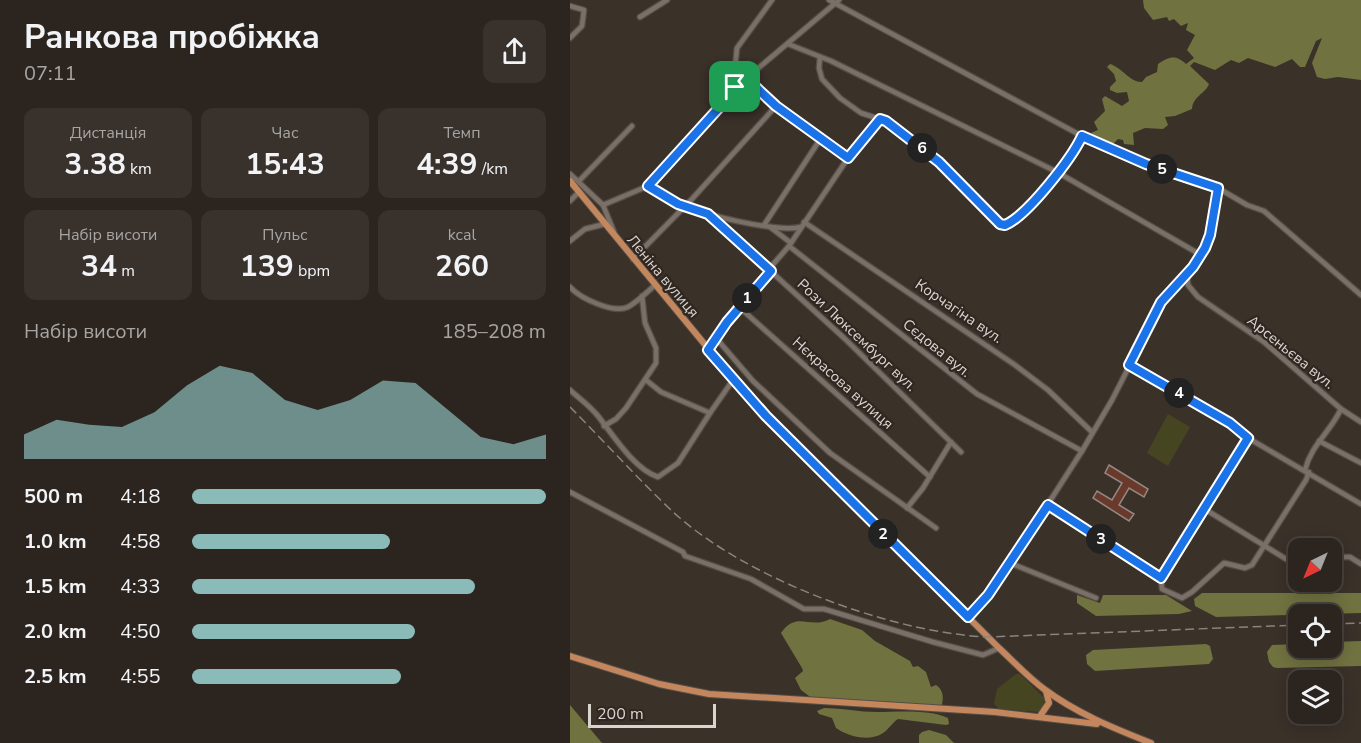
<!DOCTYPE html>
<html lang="uk">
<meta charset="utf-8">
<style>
:root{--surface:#2c251f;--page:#38312c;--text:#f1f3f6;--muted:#a6a5a4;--line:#48423d;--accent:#8bbbb9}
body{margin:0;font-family:"Nunito Sans",sans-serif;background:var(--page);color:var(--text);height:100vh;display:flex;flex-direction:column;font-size:22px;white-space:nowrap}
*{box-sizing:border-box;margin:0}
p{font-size:20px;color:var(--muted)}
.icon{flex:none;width:33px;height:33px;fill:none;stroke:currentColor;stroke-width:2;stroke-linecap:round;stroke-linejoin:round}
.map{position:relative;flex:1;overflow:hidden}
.sheet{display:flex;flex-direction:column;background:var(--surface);width:570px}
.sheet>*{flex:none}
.needle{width:39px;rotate:223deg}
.tools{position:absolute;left:718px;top:538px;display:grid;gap:12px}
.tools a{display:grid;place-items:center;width:54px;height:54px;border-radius:12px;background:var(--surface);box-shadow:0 3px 15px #0003,0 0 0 2px var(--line);font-size:30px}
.scale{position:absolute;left:18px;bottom:15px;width:128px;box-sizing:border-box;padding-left:6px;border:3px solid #dad4d0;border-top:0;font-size:16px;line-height:21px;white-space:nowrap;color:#dad4d0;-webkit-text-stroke:4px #302720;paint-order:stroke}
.pin{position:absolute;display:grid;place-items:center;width:51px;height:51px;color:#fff;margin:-26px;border-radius:12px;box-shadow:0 3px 9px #0006}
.km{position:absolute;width:30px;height:30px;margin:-15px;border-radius:50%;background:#222;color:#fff;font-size:16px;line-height:30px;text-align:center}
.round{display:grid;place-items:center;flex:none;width:63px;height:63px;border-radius:12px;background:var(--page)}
.summary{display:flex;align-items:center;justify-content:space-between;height:102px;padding:0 24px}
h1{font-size:33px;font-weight:700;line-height:45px}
.stats{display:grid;grid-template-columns:repeat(3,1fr);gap:9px;height:102px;padding:6px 24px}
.stats div{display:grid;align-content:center;border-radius:12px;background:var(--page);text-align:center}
.stats b{font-size:30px;font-weight:700}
.stats small{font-size:16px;font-weight:400}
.stats p{font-size:16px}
.chart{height:168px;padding:12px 24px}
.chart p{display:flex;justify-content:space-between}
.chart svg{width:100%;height:108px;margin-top:6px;fill:var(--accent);opacity:.7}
ul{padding:0 24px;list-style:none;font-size:20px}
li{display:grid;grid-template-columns:96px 72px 1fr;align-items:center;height:45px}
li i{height:15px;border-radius:8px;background:var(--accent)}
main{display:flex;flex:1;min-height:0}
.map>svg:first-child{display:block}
.green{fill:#454621}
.forest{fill:#707240}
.building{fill:#693a2c;stroke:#958783;stroke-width:1.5}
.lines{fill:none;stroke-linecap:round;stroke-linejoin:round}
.minor-casing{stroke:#554d47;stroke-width:7}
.major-casing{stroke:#554d47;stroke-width:8}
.minor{stroke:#7a7067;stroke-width:4.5}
.major{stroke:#c4875d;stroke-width:6}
.rail{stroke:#8b847e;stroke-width:1.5;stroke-dasharray:9 4.5;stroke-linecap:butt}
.route-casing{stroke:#fff;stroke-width:12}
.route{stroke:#1a73e8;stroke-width:8}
.labels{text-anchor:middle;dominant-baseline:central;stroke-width:4.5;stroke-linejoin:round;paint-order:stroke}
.street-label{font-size:15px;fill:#dad4d0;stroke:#302720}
</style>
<main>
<section class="sheet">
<div class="summary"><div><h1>Ранкова пробіжка</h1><p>07:11</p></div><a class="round"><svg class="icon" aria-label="share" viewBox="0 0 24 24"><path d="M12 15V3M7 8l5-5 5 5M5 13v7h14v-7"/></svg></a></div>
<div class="stats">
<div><p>Дистанція</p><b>3.38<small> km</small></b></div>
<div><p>Час</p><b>15:43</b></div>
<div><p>Темп</p><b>4:39<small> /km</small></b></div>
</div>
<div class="stats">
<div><p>Набір висоти</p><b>34<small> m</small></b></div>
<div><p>Пульс</p><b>139<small> bpm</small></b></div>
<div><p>kcal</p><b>260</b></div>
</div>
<div class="chart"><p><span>Набір висоти</span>185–208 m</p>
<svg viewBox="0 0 160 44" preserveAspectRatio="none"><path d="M0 44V34L10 28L20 30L30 31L40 25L50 14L60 6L70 9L80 20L90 24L100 20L110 12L120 13L130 24L140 35L150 38L160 34V44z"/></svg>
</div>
<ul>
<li><b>500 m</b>4:18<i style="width:100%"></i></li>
<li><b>1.0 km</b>4:58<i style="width:56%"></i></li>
<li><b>1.5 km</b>4:33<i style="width:80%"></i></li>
<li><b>2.0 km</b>4:50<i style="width:63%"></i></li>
<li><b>2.5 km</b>4:55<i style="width:59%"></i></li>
</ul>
</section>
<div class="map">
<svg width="791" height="743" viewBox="0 0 791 743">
<rect width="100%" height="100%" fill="#3a3129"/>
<g class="green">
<path d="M598,414l22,13 -22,39 -21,-13z"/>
<path d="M446,674h4l25,25 -4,13 -42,-3 -5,-5 3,-15z"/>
</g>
<g class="forest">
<path d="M573,0h218v80l-23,-3 -13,2 -8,-2 -5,-14 10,-25 -6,3 -11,26h-5l-8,-8 -17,8 -27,-9 -9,5 -8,-3 -16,10 -21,-8 -4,4 19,18c-4,10 -16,12 -17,25l-17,7 -10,1 3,8 -5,4 -18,-1 -12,5 1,12 -10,-1 -1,-4 -5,-1 -5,5 -6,-3 -6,1 -10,-9 7,-3 -4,-8 11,-11 -3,-12 3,-3 17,10 7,-5 -2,-9 -10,1 -7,-3v-3l6,-6 -2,-7 -7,-7 3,-3c13,4 19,18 32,18l4,-5 11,-5 1,-8c11,-7 17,-10 28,0l8,-6 -7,-8 8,-15 -9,-5 2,-7 -7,3 -7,-7 -5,2 -2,-4 -14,3 -9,-12z"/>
<path d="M632,593h159v20l-145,4 -21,-11 -1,-7z"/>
<path d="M507,595l23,8 3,-8h63l26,16 -13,3 -83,2 -19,-13z"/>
<path d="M260,619l32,11 13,11 35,20 3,6 5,-1 8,6 5,15 5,-2c8,5 8,15 5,22l-128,-8 -12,-9 -6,-12 8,-7 -1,-3 -21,-35c16,-23 29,-3 49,-14z"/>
<path d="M791,641v25l-84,2 -4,-1 -4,-5 -2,-10 5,-7 27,-1v4h33v-6z"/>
<path d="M636,644l4,2 3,13 -4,5 -114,7 -8,-7 -1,-9 7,-5z"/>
<path d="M0,705l32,38h-32z"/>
<path d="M254,708c18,0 35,4 53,4 20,0 53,-3 71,6l1,6 -3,1 -48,-6c-6,4 -9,10 -15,14 -13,9 -34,4 -47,-5l-4,-10 -13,-4 -2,-3z"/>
<path d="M359,730l17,5 8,8h-35v-8l3,-3z"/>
</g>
<path class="building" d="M539,465l39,24 -4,8 -15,-9 -10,17 15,9 -5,7 -36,-23 4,-7 15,9 10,-17 -17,-10z"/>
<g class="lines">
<defs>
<g id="minor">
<path d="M202,0l-35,48 -2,19 41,39 72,52"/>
<path d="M259,0l253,136 64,28 72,24 29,17 17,6 97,84"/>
<path d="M0,6l14,4 -2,16 -12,12"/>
<path d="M70,17l27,-17"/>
<path d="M218,44l43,17 226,111 144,83"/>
<path d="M250,57l-1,11 3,11 18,19 21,15 25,8 19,13 34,28 62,61 4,2c21,-8 67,-68 77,-89"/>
<path d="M0,174l33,31 11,27"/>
<path d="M9,181l53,-55"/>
<path d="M78,186c9,6 18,13 28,17 25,11 100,30 125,24"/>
<path d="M0,201l9,-9"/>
<path d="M33,205l45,-19 88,-99 103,-87"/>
<path d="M138,214l136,124 117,114"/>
<path d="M234,222l211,143 33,25 44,42"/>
<path d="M194,225l57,-87"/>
<path d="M200,227l21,16"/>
<path d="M0,241l15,-12 20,-5"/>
<path d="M219,246l188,148 105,57"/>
<path d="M63,259l59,-60 84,-93"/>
<path d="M199,269l20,-23 59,-88 32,-38"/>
<path d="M617,274l1,11 10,12 66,45 77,67 20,13"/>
<path d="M0,287c10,11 43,27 58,20 9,-5 18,-14 26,-21"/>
<path d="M169,307l191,170"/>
<path d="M146,338l37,43 77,72 106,75"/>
<path d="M138,349l19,-27 44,-51"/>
<path d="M559,365l101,58 18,15 113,66"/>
<path d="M0,390c10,9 20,16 28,26 15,19 36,53 60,61l20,-14 32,-50 -49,-21 -15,-12"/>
<path d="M140,413l23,-33"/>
<path d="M34,426l12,-7 10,-11 30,-45v-15l-11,-25 -3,-27"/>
<path d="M749,441l42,22"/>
<path d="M735,470c6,-25 26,-39 36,-61"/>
<path d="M0,492l113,60 2,4 66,23 53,30h20l109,33 50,13 16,-7"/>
<path d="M479,505l112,73 1,11 20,9 10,-6 32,-29 21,5 7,-3 54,-85 3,-8"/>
<path d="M337,508l16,-20 28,-46"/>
<path d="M633,508l83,51 13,2"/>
<path d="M762,557h18l11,7"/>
<path d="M440,563l86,35"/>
<path d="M591,578l87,-140"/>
<path d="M398,617l20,-22 17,-24 77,-120 30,-51 50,-98 31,-35 12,-19 5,-13 8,-47"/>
</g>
<g id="major">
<path d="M0,181l179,217 250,250c15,14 29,29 45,41 32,24 69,39 107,54"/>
<path d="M0,656l89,28 50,10 286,18 102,12"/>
<path d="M470,716l9,-13 -3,-12"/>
</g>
</defs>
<use href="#minor" class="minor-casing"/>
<use href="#major" class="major-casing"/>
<use href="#minor" class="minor"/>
<use href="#major" class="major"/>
<g class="rail">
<path d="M0,407c34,34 67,71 102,104 72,67 219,122 316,126l311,-12"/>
<path d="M762,624l29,-1"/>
</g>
</g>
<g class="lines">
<defs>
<path id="route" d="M176,78l30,28 72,52 32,-39 6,2 53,41 61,62 5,1c22,-9 67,-67 77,-89l64,28 72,24 -8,47 -5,13 -12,19 -32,35 -32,63 101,58 18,15 -87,140 -113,-73 -60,90 -20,22 -202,-201 -58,-66 19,-28 44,-51 -63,-57 -30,-10 -30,-18z"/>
</defs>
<use href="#route" class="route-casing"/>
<use href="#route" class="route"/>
</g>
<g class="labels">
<g class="street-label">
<text transform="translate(93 276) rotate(50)">Леніна вулиця</text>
<text transform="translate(389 311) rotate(34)">Корчагіна вул.</text>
<text transform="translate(287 335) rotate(43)">Рози Люксембург вул.</text>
<text transform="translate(367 348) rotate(39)">Сєдова вул.</text>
<text transform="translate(721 352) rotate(39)">Арсеньєва вул.</text>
<text transform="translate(273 383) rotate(42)">Нєкрасова вулиця</text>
</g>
</g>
</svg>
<div class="tools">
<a><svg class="needle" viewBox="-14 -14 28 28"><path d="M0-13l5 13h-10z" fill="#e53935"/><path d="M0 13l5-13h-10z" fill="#a6a5a4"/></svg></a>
<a><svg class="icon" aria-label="locate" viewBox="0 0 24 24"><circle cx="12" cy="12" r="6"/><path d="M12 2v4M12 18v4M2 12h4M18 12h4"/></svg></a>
<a><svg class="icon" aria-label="layers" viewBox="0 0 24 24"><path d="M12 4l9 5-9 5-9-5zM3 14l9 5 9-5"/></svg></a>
</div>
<div class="scale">200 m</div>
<div class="pin" style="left:165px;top:87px;background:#1e9e55"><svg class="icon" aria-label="arrive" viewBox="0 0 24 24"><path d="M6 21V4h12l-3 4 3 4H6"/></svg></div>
<b class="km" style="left:177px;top:298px">1</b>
<b class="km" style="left:313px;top:534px">2</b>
<b class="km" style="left:531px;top:539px">3</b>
<b class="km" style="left:609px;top:393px">4</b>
<b class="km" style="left:592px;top:169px">5</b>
<b class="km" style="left:352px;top:148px">6</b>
</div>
</main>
